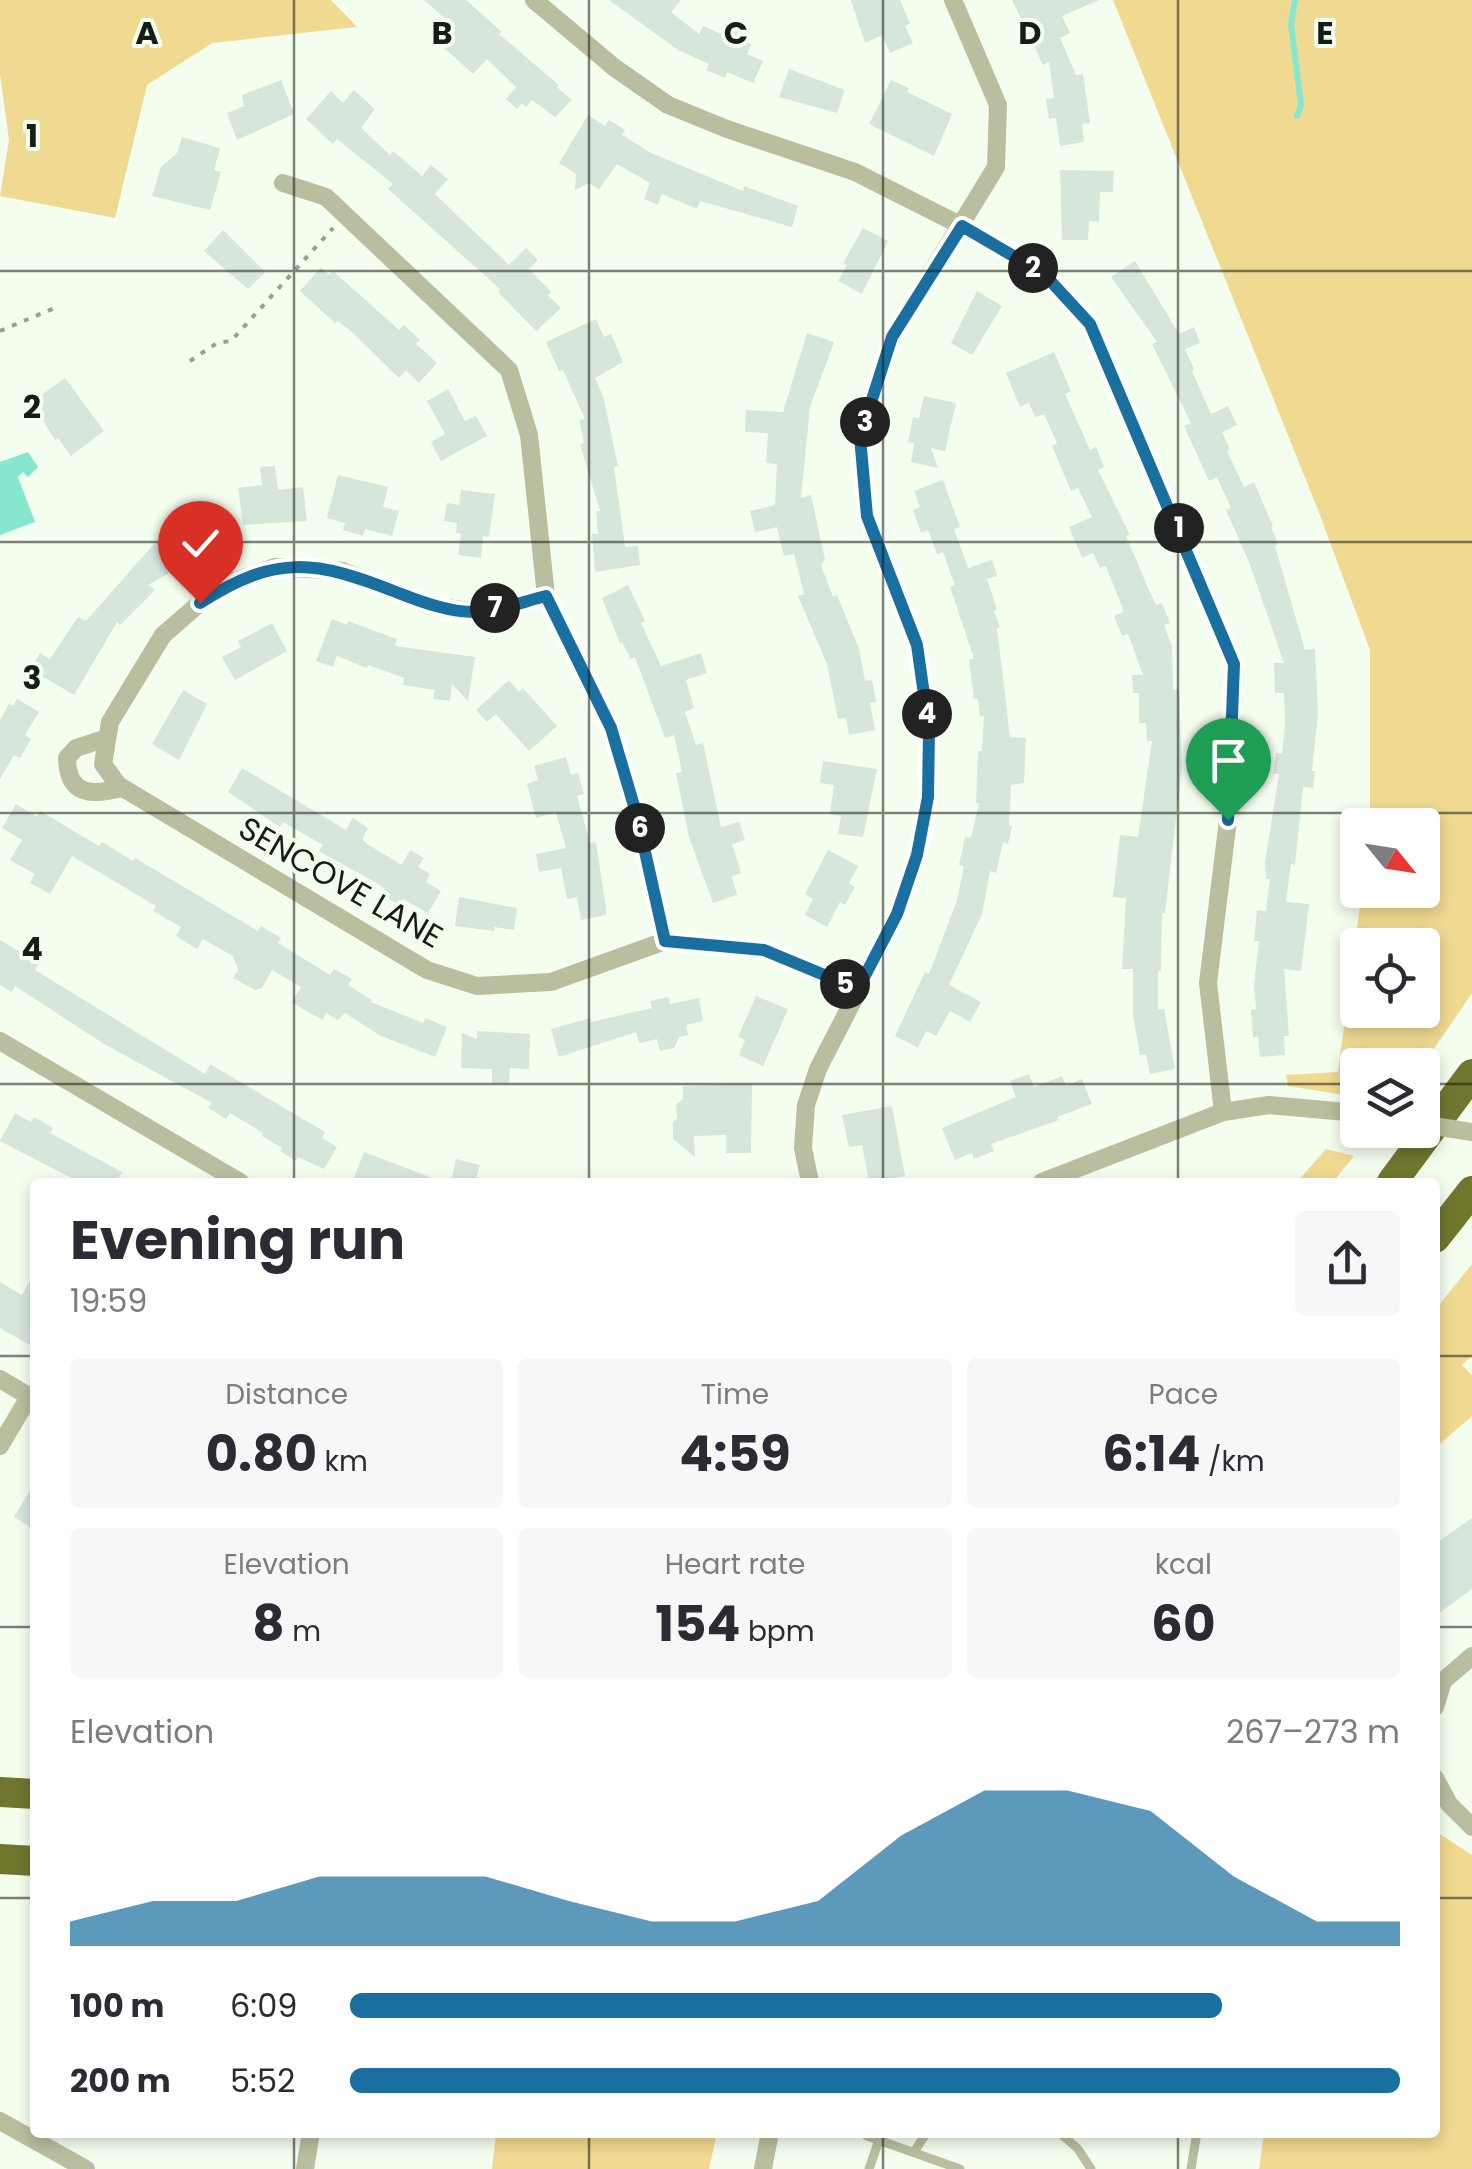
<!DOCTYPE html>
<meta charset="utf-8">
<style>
:root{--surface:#fff;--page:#f7f7f7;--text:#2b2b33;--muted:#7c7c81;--accent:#196f9f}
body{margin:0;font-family:Poppins,sans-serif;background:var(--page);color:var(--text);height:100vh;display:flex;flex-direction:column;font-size:38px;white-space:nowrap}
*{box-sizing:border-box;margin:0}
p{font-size:32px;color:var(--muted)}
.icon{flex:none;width:55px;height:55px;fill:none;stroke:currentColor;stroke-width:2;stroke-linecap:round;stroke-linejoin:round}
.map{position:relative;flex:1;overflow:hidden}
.sheet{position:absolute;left:30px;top:1178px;width:1410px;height:960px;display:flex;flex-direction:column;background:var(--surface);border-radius:10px;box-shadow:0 5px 15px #0003}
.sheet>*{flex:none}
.needle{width:65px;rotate:120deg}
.tools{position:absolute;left:1340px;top:808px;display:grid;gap:20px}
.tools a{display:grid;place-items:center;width:100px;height:100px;border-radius:10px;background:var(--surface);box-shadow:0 5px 15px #0003;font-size:50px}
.pin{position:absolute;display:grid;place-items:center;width:85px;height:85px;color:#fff;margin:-102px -42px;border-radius:50% 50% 50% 0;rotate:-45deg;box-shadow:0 0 10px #0007}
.pin .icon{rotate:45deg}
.km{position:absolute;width:50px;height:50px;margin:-25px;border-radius:50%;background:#222;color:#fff;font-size:28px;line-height:50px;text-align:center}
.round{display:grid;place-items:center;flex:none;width:105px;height:105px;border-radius:10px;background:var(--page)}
.headline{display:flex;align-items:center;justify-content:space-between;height:170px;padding:0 40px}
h1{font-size:55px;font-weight:700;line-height:75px}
.metrics{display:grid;grid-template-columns:repeat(3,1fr);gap:15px;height:170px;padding:10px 40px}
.metrics div{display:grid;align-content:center;border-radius:10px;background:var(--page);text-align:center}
.metrics b{font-size:50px;font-weight:700}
.metrics small{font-size:28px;font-weight:400}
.metrics p{font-size:28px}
.chart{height:280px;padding:20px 40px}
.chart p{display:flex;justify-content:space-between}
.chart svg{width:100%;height:180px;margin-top:10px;fill:var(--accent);opacity:.7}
ul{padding:0 40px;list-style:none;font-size:32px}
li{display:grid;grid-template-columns:160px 120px 1fr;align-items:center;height:75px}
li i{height:25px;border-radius:12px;background:var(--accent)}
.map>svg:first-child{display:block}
.green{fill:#f0d990;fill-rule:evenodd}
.water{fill:#87e6cf}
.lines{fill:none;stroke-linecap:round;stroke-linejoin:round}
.stream{stroke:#87e6cf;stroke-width:6}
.building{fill:#d6e6db}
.path{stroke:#979f93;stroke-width:4;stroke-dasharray:5 8;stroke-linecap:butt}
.service{stroke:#b9be9e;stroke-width:9}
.minor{stroke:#b9be9e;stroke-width:18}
.motorway{stroke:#70762e;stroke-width:30}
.minor-bridge{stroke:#b9be9e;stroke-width:18}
.route-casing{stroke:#fff;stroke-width:20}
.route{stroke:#196f9f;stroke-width:12}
.grid{fill:none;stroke:#181c16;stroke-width:2.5;stroke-opacity:0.55}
.labels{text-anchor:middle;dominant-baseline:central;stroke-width:8;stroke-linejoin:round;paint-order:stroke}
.street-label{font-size:32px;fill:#181c16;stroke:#f4feef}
.grid-label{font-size:32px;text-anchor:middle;font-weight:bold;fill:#181c16;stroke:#f4feef;stroke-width:8;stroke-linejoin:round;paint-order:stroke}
</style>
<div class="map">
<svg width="1472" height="2169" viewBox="0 0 1472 2169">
<rect width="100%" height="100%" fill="#f4feef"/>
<g class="green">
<path d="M0,0h331l26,27 -145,16 -65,42 -32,133 -115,-22 9,-56 -9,-66z"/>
<path d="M1113,0h359v993l-49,72h-65l-1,32 -69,-11 -2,-11 52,-3 24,-182h60v-65h-52v-175l-52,-140zM1358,945h64v65h-64z"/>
<path d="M1326,1149l28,7 -21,26h-36z"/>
<path d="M1472,1264v92l-10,9 10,10v41l-37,32v-138z"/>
<path d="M1435,1831l37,24v314h-213l5,-36 171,-1z"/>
<path d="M496,2133v-1l221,1 -8,36h-217z"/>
</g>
<path class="water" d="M28,452l10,15 -10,10 -5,-5 -5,5 17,45 -35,13v-73z"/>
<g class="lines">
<g class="stream">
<path d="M1295,0l-4,24 10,81 -4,11"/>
<path d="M1352,1064l6,18"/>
</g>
</g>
<g class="building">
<path d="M424,0h42l36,32 -3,2 60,51 -2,2 15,13 -17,17 -23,-17 -6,7 -4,-4 -5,6 -11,-10 10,-12 -29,-28 -14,15 -32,-29 6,-7 -4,-3 9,-10z"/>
<path d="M609,0h72l-10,12 28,22 4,-8 21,9 7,-17 15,6 -6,15 11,5 -4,10 16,7 -10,22 -26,-11 -2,6 -19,-8 3,-6 -31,-14z"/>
<path d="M851,0h49l10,23 -5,3 8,17 -23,10 -8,-18 -17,8z"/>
<path d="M1012,0h87l-37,16 8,17 -10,5 16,37 7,-1 7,49 -8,1 2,18 -24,4 -4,-28 -7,1 -3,-20 8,-1 -5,-36 -6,3z"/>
<path d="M789,69l56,21 -8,23 -58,-16z"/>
<path d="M281,80l13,34 -57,26 -10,-27 17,-7 -2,-11z"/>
<path d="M891,80l18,8 -2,4 45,22 -18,42 -65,-32z"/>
<path d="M354,90l21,19 -14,19 29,27 3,-4 29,25 9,-11 17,14 -13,15 74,71 17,-17 12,12 -9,9 22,23 -3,3 13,13 -25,23 -38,-39 2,-3 -112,-100 5,-5 -56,-45 -4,5 -27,-25 25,-28 12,12z"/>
<path d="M588,115l17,11 4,-6 16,10 -3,5 29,18 92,38 1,-5 54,20 -6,21 -92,-26 -3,8 -35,-15 -4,11 -14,-6 6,-16 -33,-19 -18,25 -10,-6 -14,7 1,-16 -17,-11z"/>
<path d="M182,137l38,11 -6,22 7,2 -11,38 -58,-14 9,-29 16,-14z"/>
<path d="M1060,170l54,1 -1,21h-13l-1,30 -10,-1 -1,19h-26z"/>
<path d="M863,228l25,13 -26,53 -24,-13 9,-16 -4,-2z"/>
<path d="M223,230l42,42 -17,17 -44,-38z"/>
<path d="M1135,261l44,73 15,-7 6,16 -15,6 9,20 -2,2 19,43 17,-8 9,19 -15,7 8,18 -3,1 17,36 10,-5 19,44 -2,1 7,17 -3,2 30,104 10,-1 3,65 -6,57h3l-2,17 -10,-1 -8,78 -4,-1 -5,38 23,2 -8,67 -17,-2 5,67h-5l1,19 -25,2 -2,-20h-5l-2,-27 5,-1 -2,-24 5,-44h-5l3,-31 9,1 4,-32h-4l-1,-17 14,-88h-6l3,-21 6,1 3,-28 -1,-33h-9l-1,-30h10l-35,-101 -23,-52 5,-2 -14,-31 -8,4 -25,-55 7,-3 -39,-79 5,-2 -46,-65z"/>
<path d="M321,267l8,8 4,-4 66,59 5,-5 16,15 -4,4 21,19 -18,20 -13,-13 -7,8 -47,-46 -14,-11 -3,2 -35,-32z"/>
<path d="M977,291l25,15 -30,49 -21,-12z"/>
<path d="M596,319l8,18 7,-3 12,28 -28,16 8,18 15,70 -4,1 11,80 13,-1 2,19 -45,7 -3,-38h6l-2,-23h4l-20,-67 4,-1 -5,-23 6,-1 -22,-49 -4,1 -13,-29z"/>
<path d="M807,333l27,9 -24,65 -9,91 10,-3 14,65 -4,5 12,32 4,-2 22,54 6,32 7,-1 4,22 -6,1 5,27 -26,5 -3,-17 -8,1 -11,-55 -29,-68 6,-2 -10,-40 -10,2 -7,-29 -22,5 -5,-21 25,-6 2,-41 -11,-1 2,-30 -23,-1 1,-22 37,2z"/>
<path d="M1054,352l17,39 -6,3 25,56 6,-3 8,20 -6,3 32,65 -4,1 22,52 8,17 6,-2 8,20 -6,2 8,21 1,44 6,-1 3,78 -17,146h-3l-1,58h-3v39l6,-1 11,60 -25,5 -4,-20 -6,1 -7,-40v-46h-11l4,-71 -13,-1 7,-62 18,2 14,-96h-5l-1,-18h-7v-30h-6l-1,-18h11l-15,-41 -6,2 -8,-20 10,-4 -18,-46 -6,2 -7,-15 -11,5 -13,-31 23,-10 -14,-29 -7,3 -19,-45 5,-3 -13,-29 -9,3 -6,-14 -9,4 -14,-34z"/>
<path d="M65,378l39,53 -33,25 -13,-18 -3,2 -23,-38z"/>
<path d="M448,389l17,32 11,-5 11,20 -46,25 -10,-19 14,-8 -18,-33z"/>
<path d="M924,396l32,7 -11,48 -14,-3 7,20 -27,-6 3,-19 -6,-1 5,-25 6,1z"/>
<path d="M275,466l3,24 25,-3 4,34 -64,4 -5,-37 24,-3 -2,-18z"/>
<path d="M338,475l50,12 -5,20 16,4 -7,25 -27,-7 -2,7 -20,-6 2,-7 -18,-5z"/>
<path d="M943,480l17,47 -6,2 14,39 24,-8 5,16 -10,3 10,30 -3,2 6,16 -3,1 13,109 16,1 -2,45 -13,2 -2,40 3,1 -4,18 -5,-2 -7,31 -6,-2 -8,43 -33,71 32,17 -11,20 -20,-11 -14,25 -10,-5 -8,17 -23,-12 30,-64 4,2 28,-74 7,-34 -5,-1 6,-28 6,1 8,-35h-3l2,-52h4l2,-35 -4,1 -2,-18h-4l-5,-40h5l-24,-72 5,-2 -12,-33 -6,2 -9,-24 -7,3 -8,-23 7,-3 -6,-16z"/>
<path d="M461,490l34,4 -6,43 -6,-1 -2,22 -23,-3 3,-21 -5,-1 1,-10 -13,-2 3,-18 12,2z"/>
<path d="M213,514l11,20 -15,9 3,6 -64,36 7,5 -35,35 -3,-3 -43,73 -44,-26 10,-16 10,6 28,-42 8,4 67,-76z"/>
<path d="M628,585l17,36 -4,2 20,43 40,-13 6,20 -21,7 8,28 -9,4 11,33 7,-2 18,84 18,-5 6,18 -13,4 9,29 -9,3 5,19 -24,8 -24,-66 -13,-64 6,-1 -8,-37 -9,3 -30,-81 -4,2 -9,-17 -2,1 -18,-45z"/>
<path d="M332,619l15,6 1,-4 49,18 -2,7 80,11 -7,44 -16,-17 -2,17 -17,-2 2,-9 -32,-5 1,-7 -36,-13 -1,3 -30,-12 -4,11 -17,-6z"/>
<path d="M272,623l15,28 -52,29 -13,-23 19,-10 -3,-6z"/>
<path d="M509,680l10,12 4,-4 34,38 -28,25 -33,-37 -9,8 -11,-12z"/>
<path d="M183,690l24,14 -28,56 -27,-16z"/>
<path d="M17,699l22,13 -14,23 6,4 -11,19 -6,-3 -14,24v-59l9,-16 4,2z"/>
<path d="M566,757l5,18 7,-2 6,21 -7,2 13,47 6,-1 10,66v7l-25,5 -4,-23 -10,2 -6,-31 -22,4 -3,-18 30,-6 -10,-36 -20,6 -9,-34 11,-4 -4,-14z"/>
<path d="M823,761l54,8 -14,68 -25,-3 3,-18 -11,-2 4,-29 -14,-2z"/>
<path d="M242,768l104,62 7,-12 15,10 -6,11 5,5 35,21 8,-15 14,8 -6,9 12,7 -4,8 15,9 -13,22 -25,-14 -4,6 -18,-11 4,-6 -66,-37 4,-6 -40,-23 -3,5 -52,-35z"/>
<path d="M16,804l21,13 3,-6 59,35 3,-4 31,19 2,-3 123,73 3,-5 20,12 -3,5 52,32 4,-6 18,10 -4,6 24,15 -1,2 52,21 2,-5 22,9 -12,30 -56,-22 -34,-22 -7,7 -12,-7 -3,7 -17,-9 -14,-9 9,-15 -29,-17 -10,18 -7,2 -22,-12 5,-8 -5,-14 -30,-17 -6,10 -21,-13 5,-9 -28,-16 3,-5 -84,-50 -22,38 -20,-11 5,-9 -25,-14 12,-20 -20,-12z"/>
<path d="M828,850l30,16 -9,17 6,4 -10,18 -5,-3 -13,25 -22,-12 8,-16 -8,-5z"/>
<path d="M459,897l58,11 -3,22 -20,-3v4l-39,-5z"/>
<path d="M0,940l39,23 -4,7 170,104 5,-10 115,68 -3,6 15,9 -13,22 -26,-12 -2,4 -16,-10 2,-3 -20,-12 1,-3 -33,-20 -4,6 -18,-11 4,-5 -108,-59 -89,-58 -3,6 -12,-7z"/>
<path d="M756,996l32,13 -25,57 -24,-11 6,-15 -7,-3z"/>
<path d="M669,997l1,7 29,-6 4,23 -17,4 2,10 -9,2 -5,11 -14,3 -3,-12 -18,4 -3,-11 -77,25 -8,-28 39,-11 1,4 61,-14 -2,-7z"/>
<path d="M477,1031l53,3 -1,35 -19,-1 -1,15h-17v-14l-31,-1 1,-35 15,6z"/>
<path d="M1029,1074l5,13 28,-11 4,10 16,-7 10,25 -35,13 2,3 -68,24 3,7 -20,8 -2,-6 -17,7 -13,-32 74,-31 -6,-16z"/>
<path d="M752,1084l-1,69h-25v-18l-32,1 1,21 -22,-18v-17l4,-4 -1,-13 7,-6v-13z"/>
<path d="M892,1106l13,70 -36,6 -7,-37 -13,2 -7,-32z"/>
<path d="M15,1113l16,9 3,-5 19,11 -3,5 72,39 -6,10h-37l-79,-41z"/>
<path d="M364,1152l76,29v1h-73l-13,-4z"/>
<path d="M456,1159l24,6 -5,17h-24z"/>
<path d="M35,1272v76l-35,-20v-46l22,13z"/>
<path d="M35,1482v48l-21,-13z"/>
<path d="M1472,1518v71l-37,27v-72z"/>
</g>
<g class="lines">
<g class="path">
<path d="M0,331l57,-24"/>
<path d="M190,361l27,-18 14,-2 102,-113"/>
</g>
<g class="service">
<path d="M868,2132l-1,4 93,33"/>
<path d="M1059,2132l19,17 13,20"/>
<path d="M914,2152l13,-20"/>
<path d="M869,2169l10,-29"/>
<path d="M1191,2169l6,-37"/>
</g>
<g class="minor">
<path d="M534,0l81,68 53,37 59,24 128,43 107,54 82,48 46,50 145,341 -7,155 -20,163 15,129"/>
<path d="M283,183l43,14 183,173 20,65 17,161 65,132 26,88 28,125"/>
<path d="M546,596l-68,16 -47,-6 -89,-35 -67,-4 -40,14 -35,22 -37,32 -53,87 -7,42 15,21 309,185 50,16 74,-4 114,-41 99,9 94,39"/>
<path d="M107,738l-31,10 -9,10c1,39 25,37 55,30"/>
<path d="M0,1041l240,141"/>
<path d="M810,1182l-7,-34 3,-43 12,-36 79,-154 20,-60 11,-58 1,-68 -12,-84 -50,-129 -7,-79 32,-100 104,-170 2,-62 -45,-105"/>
<path d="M1042,1182l181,-70 46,-7 89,8"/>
<path d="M0,1379l35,21"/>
<path d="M0,1446l29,-49"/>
<path d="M1435,1707l8,-26 29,-25"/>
<path d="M1435,1778l14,26 23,23"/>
<path d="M0,2121l86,48"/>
<path d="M305,2169l6,-37"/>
<path d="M763,2169l7,-37"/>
</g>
<g class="motorway">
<path d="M1392,1182l80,-108"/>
<path d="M1435,1238l37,-47"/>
<path d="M0,1792l35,2"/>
<path d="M0,1859l35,2"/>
</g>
<path class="minor-bridge" d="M1422,1124l50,8"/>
</g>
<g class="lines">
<defs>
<path id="route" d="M200,603c76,-49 115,-43 196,-11 26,10 54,21 82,20 22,-1 47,-11 68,-16l65,132 26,88 28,125 99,9 94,39 39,-75 20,-59 11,-58 1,-67 -12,-85 -50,-129 -7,-79 32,-100 70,-111 82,48 46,50 144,340 -6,156"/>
</defs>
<use href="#route" class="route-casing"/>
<use href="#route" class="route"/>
</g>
<path class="grid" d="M294,0v1182M589,0v1182M883,0v1182M1178,0v1182M0,271h1472M0,542h1472M0,813h1472M0,1084h1358M1422,1084h50M0,1356h35M1435,1356h37M0,1627h35M1435,1627h37M0,1898h35M1435,1898h37M294,2132v37M589,2132v37M883,2132v37M1178,2132v37"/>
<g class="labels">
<g class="street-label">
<text transform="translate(341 882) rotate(30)">SENCOVE LANE</text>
</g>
</g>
<g class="grid-label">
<text x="147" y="44">A</text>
<text x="442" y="44">B</text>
<text x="736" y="44">C</text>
<text x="1030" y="44">D</text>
<text x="1325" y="44">E</text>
<text x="32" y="147">1</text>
<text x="32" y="418">2</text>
<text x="32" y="689">3</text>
<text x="32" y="960">4</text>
</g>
</svg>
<div class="tools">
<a><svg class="needle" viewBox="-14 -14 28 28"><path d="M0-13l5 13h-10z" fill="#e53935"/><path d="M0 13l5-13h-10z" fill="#7c7c81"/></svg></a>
<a><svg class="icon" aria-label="locate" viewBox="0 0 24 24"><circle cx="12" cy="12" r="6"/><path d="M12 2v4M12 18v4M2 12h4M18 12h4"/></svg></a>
<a><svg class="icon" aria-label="layers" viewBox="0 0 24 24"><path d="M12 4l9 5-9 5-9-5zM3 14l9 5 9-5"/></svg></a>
</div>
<div class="pin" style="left:1228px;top:820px;background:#1e9e55"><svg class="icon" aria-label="arrive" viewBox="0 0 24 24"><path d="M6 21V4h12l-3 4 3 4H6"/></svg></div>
<div class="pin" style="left:200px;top:603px;background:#d93025"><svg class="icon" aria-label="check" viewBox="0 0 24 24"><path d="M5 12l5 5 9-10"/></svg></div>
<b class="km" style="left:1179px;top:528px">1</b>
<b class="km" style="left:1033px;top:268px">2</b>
<b class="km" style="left:865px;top:422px">3</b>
<b class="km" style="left:927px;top:714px">4</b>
<b class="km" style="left:845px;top:984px">5</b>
<b class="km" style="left:640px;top:828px">6</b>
<b class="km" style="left:495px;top:608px">7</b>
<section class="sheet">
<div class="headline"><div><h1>Evening run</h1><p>19:59</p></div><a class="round"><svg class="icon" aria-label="share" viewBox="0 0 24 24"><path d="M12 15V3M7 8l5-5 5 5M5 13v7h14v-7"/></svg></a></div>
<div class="metrics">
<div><p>Distance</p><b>0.80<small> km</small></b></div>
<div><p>Time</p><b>4:59</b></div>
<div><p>Pace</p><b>6:14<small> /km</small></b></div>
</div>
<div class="metrics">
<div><p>Elevation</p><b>8<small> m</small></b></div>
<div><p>Heart rate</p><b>154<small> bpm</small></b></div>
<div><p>kcal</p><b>60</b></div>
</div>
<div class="chart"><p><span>Elevation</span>267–273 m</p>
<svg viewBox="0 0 160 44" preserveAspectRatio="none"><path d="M0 44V38L10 33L20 33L30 27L40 27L50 27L60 33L70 38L80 38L90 33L100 17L110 6L120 6L130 11L140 27L150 38L160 38V44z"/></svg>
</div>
<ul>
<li><b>100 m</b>6:09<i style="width:83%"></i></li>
<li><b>200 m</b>5:52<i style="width:100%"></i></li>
</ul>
</section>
</div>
